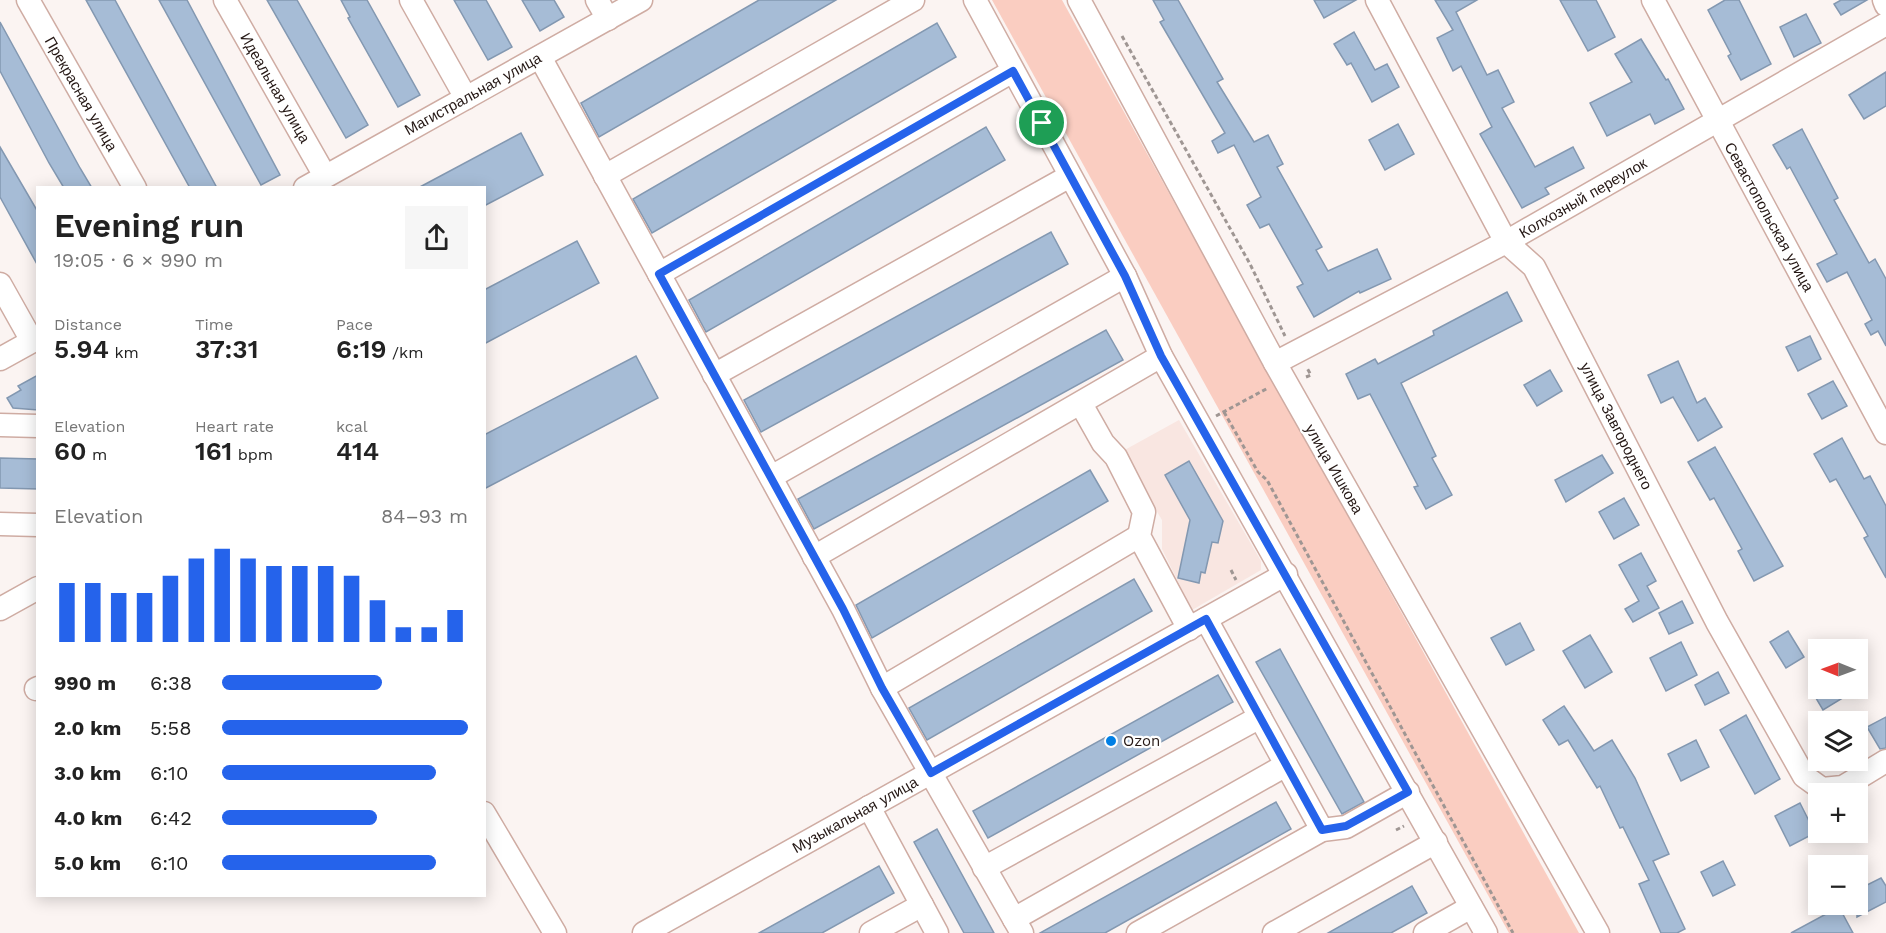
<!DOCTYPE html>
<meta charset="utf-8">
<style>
:root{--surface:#fff;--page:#f6f6f6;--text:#222;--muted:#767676;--accent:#2563eb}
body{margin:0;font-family:"Work Sans",sans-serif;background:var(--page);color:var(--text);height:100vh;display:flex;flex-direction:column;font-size:22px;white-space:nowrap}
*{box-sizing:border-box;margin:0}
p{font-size:20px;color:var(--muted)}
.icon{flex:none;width:33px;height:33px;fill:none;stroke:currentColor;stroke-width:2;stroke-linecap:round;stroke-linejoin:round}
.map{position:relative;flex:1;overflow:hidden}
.sheet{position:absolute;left:36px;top:186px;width:450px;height:711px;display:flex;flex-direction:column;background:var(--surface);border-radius:0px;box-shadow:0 3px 15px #0003}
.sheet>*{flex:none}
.needle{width:39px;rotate:271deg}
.buttons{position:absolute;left:1808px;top:639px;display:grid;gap:12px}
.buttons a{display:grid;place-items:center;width:60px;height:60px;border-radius:0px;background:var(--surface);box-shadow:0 3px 15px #0003;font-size:30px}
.pin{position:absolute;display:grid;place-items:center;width:51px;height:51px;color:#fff;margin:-26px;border:3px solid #fff;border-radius:50%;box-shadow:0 2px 6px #0007}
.round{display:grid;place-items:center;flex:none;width:63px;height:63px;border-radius:0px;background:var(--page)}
.head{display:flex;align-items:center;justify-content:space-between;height:102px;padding:0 18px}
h1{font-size:33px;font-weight:600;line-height:45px}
.stats{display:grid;grid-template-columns:repeat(3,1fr);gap:9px;height:102px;padding:6px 18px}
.stats div{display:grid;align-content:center}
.stats b{font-size:26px;font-weight:600}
.stats small{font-size:16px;font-weight:400}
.stats p{font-size:16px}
.chart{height:168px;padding:12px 18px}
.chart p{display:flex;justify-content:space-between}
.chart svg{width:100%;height:108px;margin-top:6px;stroke:var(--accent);stroke-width:6}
ul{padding:0 18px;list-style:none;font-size:20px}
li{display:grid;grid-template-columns:96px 72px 1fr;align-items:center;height:45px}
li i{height:15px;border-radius:8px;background:var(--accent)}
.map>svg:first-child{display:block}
.built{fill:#f9e6e1}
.green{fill:#facdc1}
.building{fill:#a6bcd6;stroke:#8398b1;stroke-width:1.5}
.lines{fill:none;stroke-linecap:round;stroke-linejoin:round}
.minor-casing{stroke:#cfaca3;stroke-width:25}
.path{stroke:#9f9693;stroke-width:3;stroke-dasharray:4.5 3;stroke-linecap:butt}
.minor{stroke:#fff;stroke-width:22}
.route-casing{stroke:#fff;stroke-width:12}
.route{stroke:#2563eb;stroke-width:8}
.poi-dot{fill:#007fe5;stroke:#fff;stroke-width:2}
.labels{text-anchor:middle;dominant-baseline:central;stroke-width:4.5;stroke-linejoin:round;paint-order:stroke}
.street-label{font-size:15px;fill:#241714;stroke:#fff}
.poi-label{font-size:15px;fill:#241714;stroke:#fff;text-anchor:start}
</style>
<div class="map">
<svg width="1886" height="933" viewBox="0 0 1886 933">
<rect width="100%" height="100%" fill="#fbf4f2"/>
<path class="built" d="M1179,420l82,141v9l-69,40 -30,-61v-29l-41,-68z"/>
<path class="green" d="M992,0h70l517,933h-70z"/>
<g class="building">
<path d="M86,0h29l102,188h-27z"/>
<path d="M159,0h28l93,175 -19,10z"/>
<path d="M267,0h30l71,125 -22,13z"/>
<path d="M341,0h26l53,95 -22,12 -50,-89 2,-1z"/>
<path d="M454,0h32l26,47 -24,13z"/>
<path d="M522,0h32l10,17 -24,14z"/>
<path d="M759,0h77l-237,137 -18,-34z"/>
<path d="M1153,0h25l45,79 -6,3 37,60 14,-7 15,29 -6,3 45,80 -6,3 12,21 49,-22 14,30 -31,14 -1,-2 -45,26 -17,-30 6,-3 -34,-60 -9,4 -13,-23 14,-8 -27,-52 -16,8 -6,-12 13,-8 -65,-111 4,-2z"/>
<path d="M1314,0h42l-32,18z"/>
<path d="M1435,0h42l-21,12 31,63 11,-5 16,32 -12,6 33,59 38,-20 11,21 -39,20 4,6 -27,14 -42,-74 12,-7 -31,-61 -8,5 -16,-33 16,-8z"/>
<path d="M1560,0h36l19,37 -27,14z"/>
<path d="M1725,0h14l32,64 -30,16 -13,-24 3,-2 -23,-44z"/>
<path d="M1841,0h26l-26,15 -7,-11z"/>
<path d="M1806,14l15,29 -27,14 -14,-30z"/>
<path d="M0,22l80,146 12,20h-28l-15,-25 -49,-92z"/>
<path d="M937,23l19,34 -304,176 -19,-34z"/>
<path d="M1354,32l21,38 12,-6 12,23 -27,15 -21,-39 -4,2 -13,-21z"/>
<path d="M1641,39l25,41 2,-1 16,30 -29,15 -5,-10 -43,22 -17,-33 42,-21 -17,-28z"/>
<path d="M1886,72v34l-22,13 -15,-24z"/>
<path d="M1398,124l16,30 -29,16 -16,-30z"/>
<path d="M986,127l19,33 -299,172 -17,-32z"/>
<path d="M1802,129l36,69 -4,2 35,63 6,-4 11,20v67l-8,-15 -7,4 -6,-11 7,-4 -25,-48 -20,10 -10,-18 20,-10 -47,-87 -3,2 -14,-24z"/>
<path d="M521,133l22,42 -59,31v-18h-66z"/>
<path d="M0,147l38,65v54l-38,-69z"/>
<path d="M1051,232l17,32 -307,168 -17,-32z"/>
<path d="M577,241l22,42 -115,61v-54z"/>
<path d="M1507,292l15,29 -121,62 35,73 -4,2 20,37 -26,14 -12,-22 4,-1 -48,-92 -12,5 -12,-25 29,-15 3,5 56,-29 -1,-4z"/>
<path d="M1106,330l17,30 -309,169 -16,-30z"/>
<path d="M1810,336l11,23 -23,12 -12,-24z"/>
<path d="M636,356l22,42 -174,91v-54z"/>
<path d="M1678,361l19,42 8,-5 17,29 -24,14 -25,-44 -12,6 -13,-28z"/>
<path d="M1550,370l12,21 -25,15 -13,-21z"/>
<path d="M38,375v35l-25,-2 -6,-10 14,-8 -3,-4z"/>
<path d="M1833,381l14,25 -25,13 -14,-25z"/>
<path d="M1842,438l22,41 6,-3 16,30v72l-22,-40 4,-2 -32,-57 -6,3 -16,-28z"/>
<path d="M1715,447l68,119 -29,15 -16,-30 4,-2 -28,-51 -4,2 -22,-38z"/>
<path d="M1602,455l11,18 -47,29 -11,-22z"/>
<path d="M0,458l38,1v30l-38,-1z"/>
<path d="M1189,461l34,60 -5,22 -6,-1 -7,31 -4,-1 -2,11 -21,-5 12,-58 -25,-45z"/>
<path d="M1090,470l18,31 -236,137 -16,-33z"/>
<path d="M1624,498l15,27 -25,14 -15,-27z"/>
<path d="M1641,553l15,28 -9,5 12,22 -26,14 -8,-13 14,-8 -20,-36z"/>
<path d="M1134,579l18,32 -225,129 -18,-32z"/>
<path d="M1682,601l11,22 -24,11 -10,-21z"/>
<path d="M1520,623l14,27 -28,15 -15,-27z"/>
<path d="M1788,631l16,26 -18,11 -16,-26z"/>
<path d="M1590,635l22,37 -27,16 -22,-37z"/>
<path d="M1681,642l16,33 -31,16 -16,-33z"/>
<path d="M1280,649l84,153 -22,12 -86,-152z"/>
<path d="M1718,672l11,21 -24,12 -10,-20z"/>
<path d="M1218,675l15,27 -245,136 -15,-27z"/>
<path d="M1810,688h49l-36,22z"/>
<path d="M1564,706l30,45 18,-11 23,38 34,76 -16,7 32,68 -8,4h-16l-22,-49 10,-4 -26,-53 -3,1 -20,-42 -3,2 -29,-48 -9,5 -16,-25z"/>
<path d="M1746,715l34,64 -25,15 -35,-64z"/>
<path d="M1886,717v31l-6,1 -13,-22z"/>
<path d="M1696,740l13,27 -28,14 -13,-27z"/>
<path d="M1276,802l15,27 -186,104h-65z"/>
<path d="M1800,803l15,30 -25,13 -15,-30z"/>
<path d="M937,829l57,104h-30l-50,-91z"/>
<path d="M1723,861l12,24 -22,11 -12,-24z"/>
<path d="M879,866l15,27 -72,40h-63z"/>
<path d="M1881,878l5,8v16l-29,15v-27z"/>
<path d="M1412,886l15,27 -36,20h-63z"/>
<path d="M1839,907l14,26h-62z"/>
</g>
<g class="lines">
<defs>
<g id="minor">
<path d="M28,0l107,188"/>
<path d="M225,0l100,176"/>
<path d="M411,0l55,98"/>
<path d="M597,0l11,19"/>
<path d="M975,0l150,276 36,80 325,577"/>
<path d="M1079,0l196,363 323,570"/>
<path d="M1377,0l129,242 28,25 183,355 87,154 18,13 21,-2 43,-26"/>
<path d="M1653,0l233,433"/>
<path d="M1884,0l2,5"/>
<path d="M540,57l303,552 39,79"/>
<path d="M605,176l308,-176"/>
<path d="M305,188l336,-188"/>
<path d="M659,274l354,-203"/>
<path d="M0,284l32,57"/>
<path d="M0,359l38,-21"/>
<path d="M1275,363l231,-121 380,-218"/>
<path d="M714,375l356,-199"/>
<path d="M1081,404l22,39 13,14 28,55 -5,24 50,93"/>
<path d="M0,425l38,1"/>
<path d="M771,477l354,-201"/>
<path d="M0,524l38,1"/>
<path d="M814,557l347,-201"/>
<path d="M0,609l38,-21"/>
<path d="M1206,619l116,211"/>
<path d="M36,689l2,-1"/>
<path d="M869,807l68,126"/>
<path d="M484,813l71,120"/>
<path d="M984,868l276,-151"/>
<path d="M1014,919l272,-154"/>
<path d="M644,933l642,-359"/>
<path d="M871,933l51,-28"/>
<path d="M1022,933l-140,-245 257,-152"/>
<path d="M1138,933l184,-103 24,-3 62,-35"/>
<path d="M1274,933l162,-91"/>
<path d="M1425,933l46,-26"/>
</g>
</defs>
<use href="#minor" class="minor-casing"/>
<g class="path">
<path d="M1122,36l128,228 35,72"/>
<path d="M1306,377l5,-2 -4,-7"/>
<path d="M1224,412l34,60 9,8 246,453"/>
<path d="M1216,416l52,-28"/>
<path d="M1231,570l5,10"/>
<path d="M1396,830l8,-4"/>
</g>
<use href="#minor" class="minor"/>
</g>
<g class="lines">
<defs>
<path id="route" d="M1013,71l112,205 36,80 247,436 -62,34 -24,4 -116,-211 -275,154 -49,-85 -39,-79 -184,-335z"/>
</defs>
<use href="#route" class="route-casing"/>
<use href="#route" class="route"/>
</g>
<circle class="poi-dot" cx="1111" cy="741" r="6"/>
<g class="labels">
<g class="street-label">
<text transform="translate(275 88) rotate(60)">Идеальная улица</text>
<text transform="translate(81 94) rotate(60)">Прекрасная улица</text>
<text transform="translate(473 94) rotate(-29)">Магистральная улица</text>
<text transform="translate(1583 198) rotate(-30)">Колхозный переулок</text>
<text transform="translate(1769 217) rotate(61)">Севастопольская улица</text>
<text transform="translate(1616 426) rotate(63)">улица Завгороднего</text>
<text transform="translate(1334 469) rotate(60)">улица Ишкова</text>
<text transform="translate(855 815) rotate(-29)">Музыкальная улица</text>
</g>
<g class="poi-label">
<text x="1123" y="741">Ozon</text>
</g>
</g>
</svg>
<div class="buttons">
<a><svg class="needle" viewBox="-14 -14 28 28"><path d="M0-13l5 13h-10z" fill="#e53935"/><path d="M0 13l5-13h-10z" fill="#767676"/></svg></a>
<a><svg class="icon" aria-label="layers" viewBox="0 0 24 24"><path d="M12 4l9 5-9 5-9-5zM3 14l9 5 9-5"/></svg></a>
<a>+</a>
<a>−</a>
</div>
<div class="pin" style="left:1042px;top:123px;background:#1e9e55"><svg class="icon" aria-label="arrive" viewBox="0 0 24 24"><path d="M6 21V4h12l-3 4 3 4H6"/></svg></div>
<section class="sheet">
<div class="head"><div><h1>Evening run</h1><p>19:05 · 6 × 990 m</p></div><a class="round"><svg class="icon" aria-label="share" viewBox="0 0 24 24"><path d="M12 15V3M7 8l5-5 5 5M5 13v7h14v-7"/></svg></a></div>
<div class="stats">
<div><p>Distance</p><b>5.94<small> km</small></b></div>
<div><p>Time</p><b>37:31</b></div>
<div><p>Pace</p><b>6:19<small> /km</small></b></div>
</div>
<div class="stats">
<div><p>Elevation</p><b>60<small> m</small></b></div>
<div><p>Heart rate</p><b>161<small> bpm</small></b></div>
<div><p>kcal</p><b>414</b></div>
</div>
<div class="chart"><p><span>Elevation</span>84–93 m</p>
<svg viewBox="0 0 160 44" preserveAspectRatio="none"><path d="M5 44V20M15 44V20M25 44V24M35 44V24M45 44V17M55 44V10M65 44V6M75 44V10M85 44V13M95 44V13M105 44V13M115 44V17M125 44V27M135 44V38M145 44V38M155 44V31"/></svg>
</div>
<ul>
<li><b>990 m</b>6:38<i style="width:65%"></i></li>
<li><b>2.0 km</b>5:58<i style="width:100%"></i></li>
<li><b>3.0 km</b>6:10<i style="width:87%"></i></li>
<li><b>4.0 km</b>6:42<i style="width:63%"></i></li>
<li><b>5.0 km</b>6:10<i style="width:87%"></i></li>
</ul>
</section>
</div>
